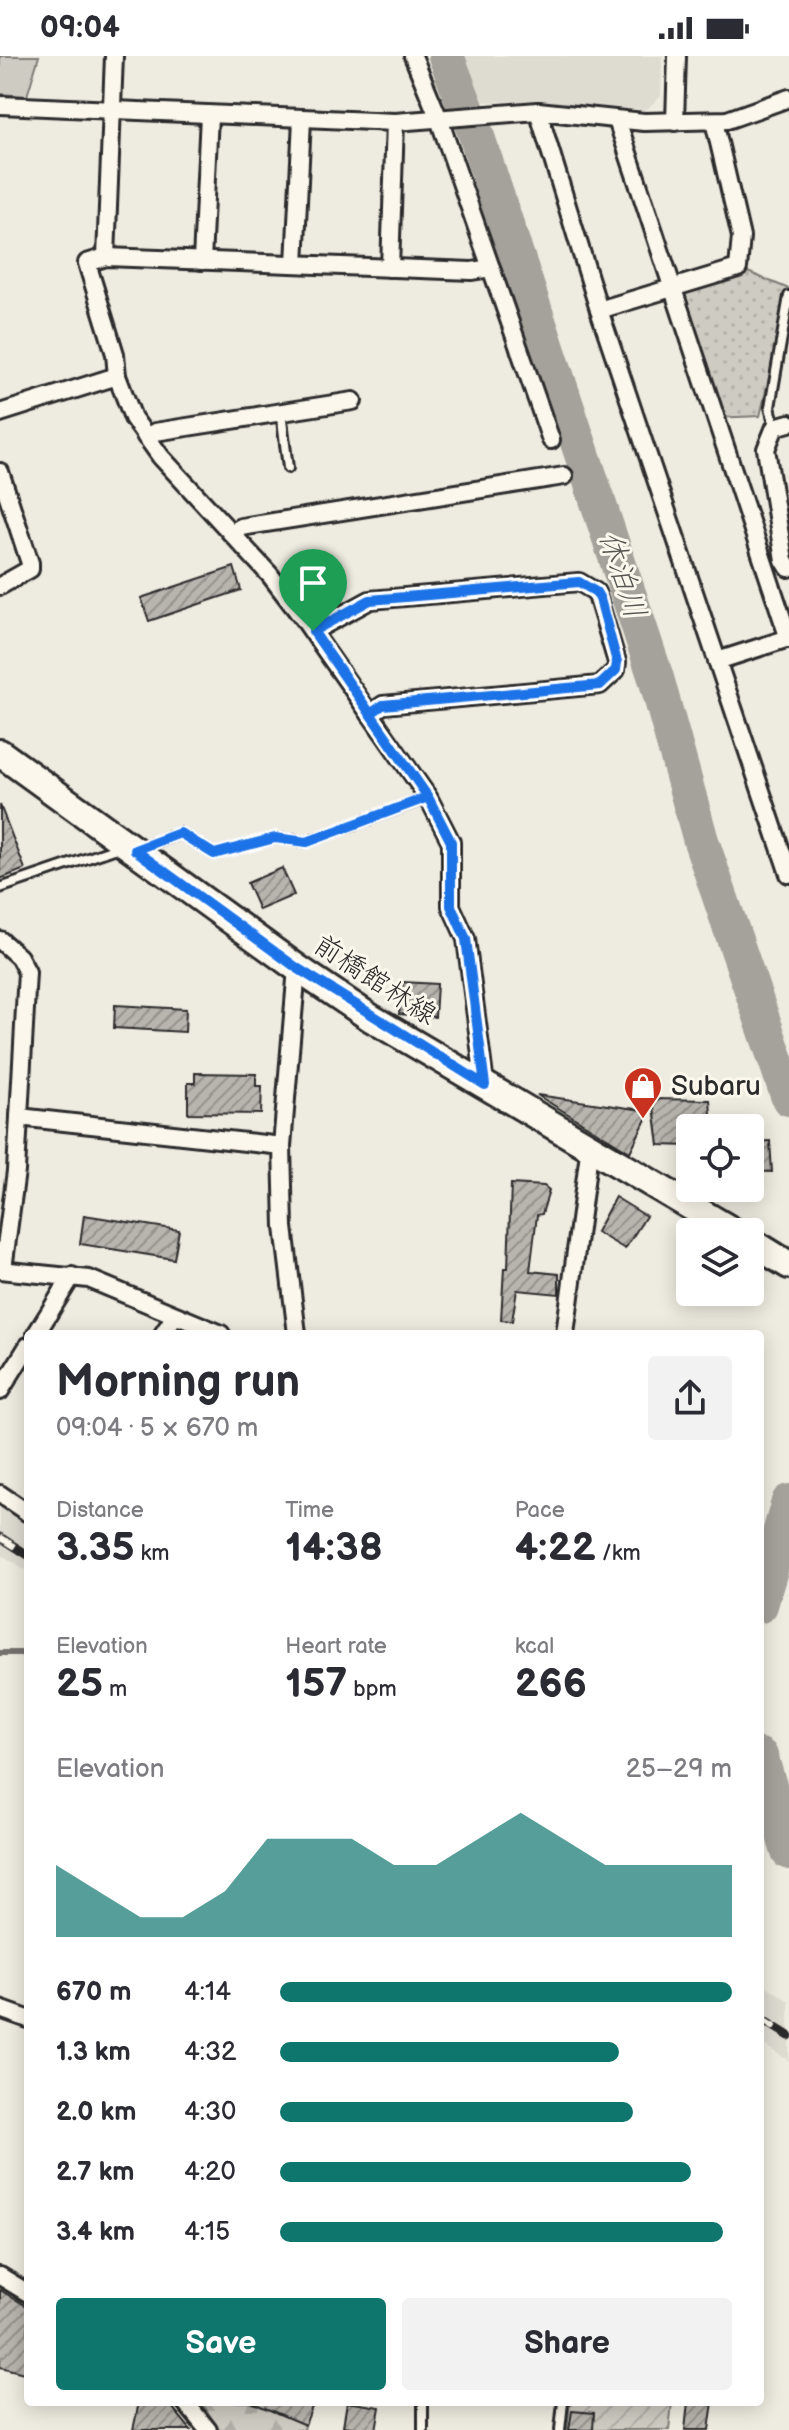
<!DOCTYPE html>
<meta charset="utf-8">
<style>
:root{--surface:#fff;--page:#f2f2f3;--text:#2b2b33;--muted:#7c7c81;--accent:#0f766e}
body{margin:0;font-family:"Balsamiq Sans","Klee One",sans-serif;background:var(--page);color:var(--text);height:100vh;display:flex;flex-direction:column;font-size:30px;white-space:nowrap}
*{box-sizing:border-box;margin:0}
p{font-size:26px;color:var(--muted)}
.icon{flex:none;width:44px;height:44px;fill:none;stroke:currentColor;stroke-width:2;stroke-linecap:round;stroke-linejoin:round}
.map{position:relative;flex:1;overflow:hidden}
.sheet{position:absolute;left:24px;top:1274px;width:740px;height:1076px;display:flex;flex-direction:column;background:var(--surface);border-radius:8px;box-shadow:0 4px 20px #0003}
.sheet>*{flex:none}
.buttons{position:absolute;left:676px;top:1058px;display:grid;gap:16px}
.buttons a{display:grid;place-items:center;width:88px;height:88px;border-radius:8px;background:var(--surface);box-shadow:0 4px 20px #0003;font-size:40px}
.pin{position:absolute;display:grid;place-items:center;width:68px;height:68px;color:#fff;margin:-82px -34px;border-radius:50% 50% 50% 0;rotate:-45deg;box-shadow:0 0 8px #0007}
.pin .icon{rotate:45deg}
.round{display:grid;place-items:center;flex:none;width:84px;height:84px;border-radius:8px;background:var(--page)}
.summary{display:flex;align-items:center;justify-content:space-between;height:136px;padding:0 32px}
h1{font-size:44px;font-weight:700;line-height:60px}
.stats{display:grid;grid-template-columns:repeat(3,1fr);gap:12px;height:136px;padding:8px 32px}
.stats div{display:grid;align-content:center}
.stats b{font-size:40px;font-weight:700}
.stats small{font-size:22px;font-weight:400}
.stats p{font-size:22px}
.chart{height:224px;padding:16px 32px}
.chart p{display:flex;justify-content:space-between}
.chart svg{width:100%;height:144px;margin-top:8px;fill:var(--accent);opacity:.7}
.action{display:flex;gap:16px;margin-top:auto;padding:16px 32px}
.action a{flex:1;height:92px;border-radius:8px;background:var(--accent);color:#fff;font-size:32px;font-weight:700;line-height:92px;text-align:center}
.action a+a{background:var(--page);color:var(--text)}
ul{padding:0 32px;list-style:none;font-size:26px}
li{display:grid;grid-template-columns:128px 96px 1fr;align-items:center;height:60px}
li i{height:20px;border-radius:10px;background:var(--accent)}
.status{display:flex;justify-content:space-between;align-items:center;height:56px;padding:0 40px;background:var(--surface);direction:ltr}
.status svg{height:22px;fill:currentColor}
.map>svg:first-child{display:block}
.built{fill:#dedbd1}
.grass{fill:#cecbc2;stroke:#7c7b76;stroke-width:2}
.forest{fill:url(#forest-firs);stroke:#7c7b76;stroke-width:2}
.park{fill:url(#park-dots);stroke:#7c7b76;stroke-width:2}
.garden{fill:url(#garden-furrows);stroke:#7c7b76;stroke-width:2}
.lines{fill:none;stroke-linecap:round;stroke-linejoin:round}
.stream{stroke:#74726e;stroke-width:6}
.river{stroke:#a4a29a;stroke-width:36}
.building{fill:url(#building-hatch);stroke:#2b2b2b;stroke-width:2}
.service-casing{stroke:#2b2b2b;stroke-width:14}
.minor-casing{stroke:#2b2b2b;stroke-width:22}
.primary-casing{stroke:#2b2b2b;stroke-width:32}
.service{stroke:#fbf7ec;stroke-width:8}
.minor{stroke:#fbf7ec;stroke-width:16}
.primary{stroke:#fbf7ec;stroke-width:26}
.rail-casing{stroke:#2b2b2b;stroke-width:9}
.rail{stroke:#fbf7ec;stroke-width:6;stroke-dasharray:18;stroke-linecap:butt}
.route-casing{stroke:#fff;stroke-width:16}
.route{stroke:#1a73e8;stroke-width:10}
.labels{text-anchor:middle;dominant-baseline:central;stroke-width:6;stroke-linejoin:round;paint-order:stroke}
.street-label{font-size:28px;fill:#2b2b2b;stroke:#fbf7ec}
.poi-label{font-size:28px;fill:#2b2b2b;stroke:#fbf7ec;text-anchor:start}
.water-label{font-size:30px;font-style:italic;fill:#555552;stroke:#fbf7ec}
</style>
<div class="status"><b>09:04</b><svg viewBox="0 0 49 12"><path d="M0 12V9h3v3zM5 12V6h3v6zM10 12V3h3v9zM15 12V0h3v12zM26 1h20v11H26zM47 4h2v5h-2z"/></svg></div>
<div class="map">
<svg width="789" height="2374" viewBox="0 0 789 2374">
<defs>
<pattern id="forest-firs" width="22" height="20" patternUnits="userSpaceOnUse" patternTransform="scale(2)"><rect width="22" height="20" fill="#cecbc2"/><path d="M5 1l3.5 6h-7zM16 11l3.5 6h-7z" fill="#b1aea7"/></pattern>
<pattern id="park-dots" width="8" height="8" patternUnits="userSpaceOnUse" patternTransform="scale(2)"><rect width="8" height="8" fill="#cecbc2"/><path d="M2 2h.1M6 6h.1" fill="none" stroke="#b1aea7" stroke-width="1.8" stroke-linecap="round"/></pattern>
<pattern id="garden-furrows" width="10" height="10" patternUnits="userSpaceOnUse" patternTransform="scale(2)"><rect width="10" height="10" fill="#cecbc2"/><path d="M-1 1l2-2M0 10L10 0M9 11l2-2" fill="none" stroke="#b1aea7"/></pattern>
<pattern id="building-hatch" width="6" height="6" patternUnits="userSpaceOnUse" patternTransform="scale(2)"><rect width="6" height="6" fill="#b8b5ae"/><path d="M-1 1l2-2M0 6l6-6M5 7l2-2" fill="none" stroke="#96938e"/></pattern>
</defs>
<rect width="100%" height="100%" fill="#eeebe0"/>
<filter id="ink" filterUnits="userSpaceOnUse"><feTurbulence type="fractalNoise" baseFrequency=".0125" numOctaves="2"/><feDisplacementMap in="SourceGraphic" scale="16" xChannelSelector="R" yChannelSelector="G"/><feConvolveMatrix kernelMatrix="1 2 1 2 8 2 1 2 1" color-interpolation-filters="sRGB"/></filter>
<g filter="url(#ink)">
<g class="built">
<path d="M456,0h206l-1,40 -15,14 -109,-9 -57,1z"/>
<path d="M0,1451l28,18v46l-28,-17z"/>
<path d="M760,1926l29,19v60l-29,-19z"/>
</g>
<path class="grass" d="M0,0h39l-12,40 -27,-2z"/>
<path class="forest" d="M207,2346h63l-2,7 37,16 -1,5h-85l-15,-24z"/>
<path class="park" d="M738,212l51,21v5l-29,122 -46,2 -42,-129z"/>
<path class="garden" d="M570,2346h102l-3,28h-102z"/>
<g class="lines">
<g class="stream">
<path d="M0,1597h21l7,4"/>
<path d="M760,1731l12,-1"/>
</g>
<g class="river">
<path d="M446,0l30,78 115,347 65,197 45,163 88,257"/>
<path d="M760,1549l29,-103"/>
<path d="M760,1700l29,96"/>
</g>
</g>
<g class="building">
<path d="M234,511l7,23 -92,31 -8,-23z"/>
<path d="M0,749l25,64 -25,10z"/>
<path d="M282,812l12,27 -35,15 -12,-27z"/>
<path d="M403,926l34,2 -2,33 -36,-3z"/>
<path d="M115,949l71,4 -1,23 -71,-4z"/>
<path d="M195,1017l61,1v12h6l-1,28 -73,-1v-30h7z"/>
<path d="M537,1039l113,16 -20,41z"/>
<path d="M653,1043l57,1 2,28h-22v18l-31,-1z"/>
<path d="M770,1085l2,31 -22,-1v-29z"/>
<path d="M511,1128l33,2 5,4 -7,24 -5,1 -7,56 29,3v20l-42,-4 -5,31 -11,-1 3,-52h4z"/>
<path d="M615,1141l31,19 -21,33 -29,-17z"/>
<path d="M84,1159l95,15 -5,29 -94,-15z"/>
<path d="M0,2234l28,17v67l-28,-7z"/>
<path d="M139,2346h29l23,28h-58z"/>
<path d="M251,2346h63l-9,23z"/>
<path d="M347,2346l33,5 -4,23 -33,-4z"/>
<path d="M688,2346h25l-4,28h-24z"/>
<path d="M572,2355l22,2 -1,17h-24z"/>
</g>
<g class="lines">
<defs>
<g id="service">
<path d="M281,356l7,56"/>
<path d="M775,371l-5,-20 19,-111"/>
<path d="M140,793l40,-16 34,21 61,-16 32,4 120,-44"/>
<path d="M0,832l120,-41"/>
<path d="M423,2374v-28"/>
<path d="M560,2374l3,-28"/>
</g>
<g id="minor">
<path d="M413,0l26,63 112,321"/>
<path d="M0,49l395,17 143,-11 106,11 83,-2 62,-22"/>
<path d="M538,55l61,199 190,564"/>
<path d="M617,64l172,519"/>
<path d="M675,66l2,-66"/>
<path d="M106,201l8,-201"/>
<path d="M202,205l7,-146"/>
<path d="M295,208l7,-145"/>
<path d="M390,212l5,-146"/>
<path d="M599,254l139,-42 3,-31 -27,-116"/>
<path d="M0,357l117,-37"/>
<path d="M789,367l-14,4 -9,22 18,111 5,8"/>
<path d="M146,381l9,-5 198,-31"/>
<path d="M0,416l30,91v6l-30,17"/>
<path d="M231,477l10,-6 323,-51"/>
<path d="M313,575l57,-31 209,-18 17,10 21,70 -1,8 -16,15 -217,20 -13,9"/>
<path d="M717,605l72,-23"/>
<path d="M0,884l19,17 8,15 -11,199 -13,98"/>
<path d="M485,1029l-19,-146 -15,-33v-64l-23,-45 -123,-176 -35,-46 -109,-118 -28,-39 -16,-42 -2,-22 -28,-91 19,-6 366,14 19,-3"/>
<path d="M19,1061l263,29"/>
<path d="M0,1214l89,9 132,55"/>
<path d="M36,1278l36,-58"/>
<path d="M163,1278l12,-18"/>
<path d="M297,1278l-13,-107 -2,-81 15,-178"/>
<path d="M565,1278l25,-189"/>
<path d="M0,1335l28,-45"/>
<path d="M0,1438l28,19"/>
<path d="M0,1953l28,10"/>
<path d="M0,2220l28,17"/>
<path d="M185,2346l23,28"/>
</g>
<g id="primary">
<path d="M0,697l297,215 74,50 363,214"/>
<path d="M750,1185l39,24"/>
</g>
</defs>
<use href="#service" class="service-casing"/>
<use href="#minor" class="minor-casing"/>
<use href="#primary" class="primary-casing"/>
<use href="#service" class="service"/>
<use href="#minor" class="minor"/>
<use href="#primary" class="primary"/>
<defs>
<g id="rail">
<path d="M0,1481l28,18"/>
<path d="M760,1962l29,18"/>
</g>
</defs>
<use href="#rail" class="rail-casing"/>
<use href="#rail" class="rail"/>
</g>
</g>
<g class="lines" filter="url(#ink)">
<defs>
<path id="route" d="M313,575l115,166 -121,45 -32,-4 -61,16 -34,-21 -45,17 162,118 188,117 -19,-146 -15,-33v-64l-23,-45 -58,-83 13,-9 217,-20 16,-15 1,-8 -17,-63 -4,-7 -17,-10 -209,18 -57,31"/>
</defs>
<use href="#route" class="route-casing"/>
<use href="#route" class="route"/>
</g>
<defs>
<symbol id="shop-pin" viewBox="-11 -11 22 30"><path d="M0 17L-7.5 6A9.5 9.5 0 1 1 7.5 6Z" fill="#c8321e" stroke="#fbf7ec"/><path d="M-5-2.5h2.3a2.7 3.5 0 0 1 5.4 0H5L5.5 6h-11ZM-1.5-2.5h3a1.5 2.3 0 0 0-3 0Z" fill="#fff"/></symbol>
</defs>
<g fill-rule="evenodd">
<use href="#shop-pin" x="621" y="1008" width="44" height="60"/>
</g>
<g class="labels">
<g class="street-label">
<text transform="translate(375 924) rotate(33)">前橋館林線</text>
</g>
<g class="poi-label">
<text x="671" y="1030">Subaru</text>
</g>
<g class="water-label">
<text transform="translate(622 519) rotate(72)">休泊川</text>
</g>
</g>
</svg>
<div class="buttons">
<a><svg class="icon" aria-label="locate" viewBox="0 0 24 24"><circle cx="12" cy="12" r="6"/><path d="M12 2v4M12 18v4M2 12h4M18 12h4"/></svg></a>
<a><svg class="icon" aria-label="layers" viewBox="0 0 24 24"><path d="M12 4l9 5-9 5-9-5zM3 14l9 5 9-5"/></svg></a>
</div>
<div class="pin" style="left:313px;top:575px;background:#1e9e55"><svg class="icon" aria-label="arrive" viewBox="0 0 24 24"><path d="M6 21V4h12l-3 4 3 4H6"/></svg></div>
<section class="sheet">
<div class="summary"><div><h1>Morning run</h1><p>09:04 · 5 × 670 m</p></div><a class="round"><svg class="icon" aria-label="share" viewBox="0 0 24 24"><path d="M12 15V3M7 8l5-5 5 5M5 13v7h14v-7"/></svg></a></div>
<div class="stats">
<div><p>Distance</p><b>3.35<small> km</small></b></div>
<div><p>Time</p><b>14:38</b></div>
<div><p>Pace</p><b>4:22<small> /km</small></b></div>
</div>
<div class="stats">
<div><p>Elevation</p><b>25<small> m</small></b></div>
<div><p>Heart rate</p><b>157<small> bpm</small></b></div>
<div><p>kcal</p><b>266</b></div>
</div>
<div class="chart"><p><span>Elevation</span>25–29 m</p>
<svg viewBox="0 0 160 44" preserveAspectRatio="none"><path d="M0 44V22L10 30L20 38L30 38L40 30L50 14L60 14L70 14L80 22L90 22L100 14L110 6L120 14L130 22L140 22L150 22L160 22V44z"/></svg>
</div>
<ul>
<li><b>670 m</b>4:14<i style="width:100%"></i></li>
<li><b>1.3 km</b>4:32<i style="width:75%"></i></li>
<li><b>2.0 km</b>4:30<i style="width:78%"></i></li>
<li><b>2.7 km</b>4:20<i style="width:91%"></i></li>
<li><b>3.4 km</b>4:15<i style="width:98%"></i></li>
</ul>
<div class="action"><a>Save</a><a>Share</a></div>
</section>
</div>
